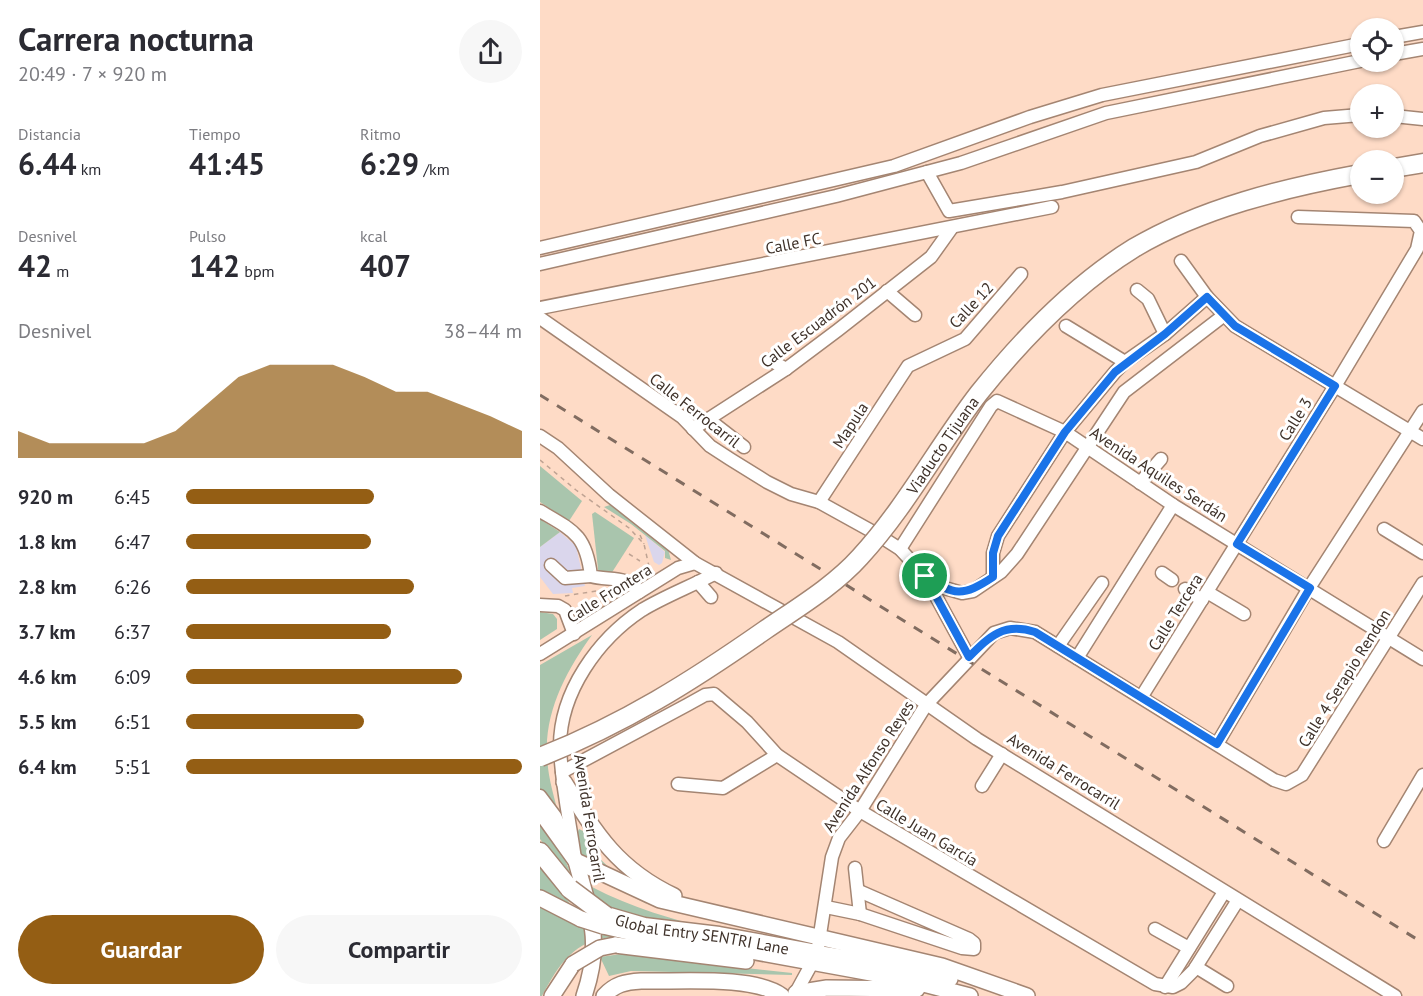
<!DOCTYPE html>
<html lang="es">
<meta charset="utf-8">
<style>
:root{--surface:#fff;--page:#f7f7f7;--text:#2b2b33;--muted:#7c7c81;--accent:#945e14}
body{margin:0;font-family:"PT Sans",sans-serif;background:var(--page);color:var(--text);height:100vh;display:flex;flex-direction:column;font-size:22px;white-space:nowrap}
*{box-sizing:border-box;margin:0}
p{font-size:20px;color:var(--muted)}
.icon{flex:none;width:33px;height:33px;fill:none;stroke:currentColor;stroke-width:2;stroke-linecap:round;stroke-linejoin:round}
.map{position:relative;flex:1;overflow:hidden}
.details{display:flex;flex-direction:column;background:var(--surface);width:540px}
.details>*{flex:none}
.fabs{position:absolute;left:810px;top:18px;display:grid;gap:12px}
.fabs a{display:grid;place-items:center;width:54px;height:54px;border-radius:50%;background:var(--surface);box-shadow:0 2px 4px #0004;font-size:30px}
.pin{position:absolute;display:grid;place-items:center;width:51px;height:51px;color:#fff;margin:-26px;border:3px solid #fff;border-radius:50%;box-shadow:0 2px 6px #0007}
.round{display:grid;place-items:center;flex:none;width:63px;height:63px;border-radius:32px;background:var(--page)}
.head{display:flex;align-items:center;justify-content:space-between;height:102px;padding:0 18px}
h1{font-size:33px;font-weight:700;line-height:45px}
.figures{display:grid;grid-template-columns:repeat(3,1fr);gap:9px;height:102px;padding:6px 18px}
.figures div{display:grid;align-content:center}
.figures b{font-size:30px;font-weight:700}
.figures small{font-size:16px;font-weight:400}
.figures p{font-size:16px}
.chart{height:168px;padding:12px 18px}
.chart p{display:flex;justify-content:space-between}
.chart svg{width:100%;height:108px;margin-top:6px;fill:var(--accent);opacity:.7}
.action{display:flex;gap:12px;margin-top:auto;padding:12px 18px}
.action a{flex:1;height:69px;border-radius:36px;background:var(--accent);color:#fff;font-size:24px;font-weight:700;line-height:69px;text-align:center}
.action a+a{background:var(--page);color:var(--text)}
ul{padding:0 18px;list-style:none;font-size:20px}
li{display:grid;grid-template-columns:96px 72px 1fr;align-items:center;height:45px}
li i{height:15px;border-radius:8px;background:var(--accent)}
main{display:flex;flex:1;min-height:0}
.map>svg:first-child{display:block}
.industrial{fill:#dad6ec}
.green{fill:#a9c5ad}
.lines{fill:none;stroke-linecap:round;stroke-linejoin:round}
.minor-casing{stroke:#a48572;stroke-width:15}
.major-casing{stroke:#a48572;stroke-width:18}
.highway-casing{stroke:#a48572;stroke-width:21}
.path{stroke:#bfa393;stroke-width:1.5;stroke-dasharray:4.5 4.5;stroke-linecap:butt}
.minor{stroke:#fff;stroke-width:12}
.major{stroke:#fff;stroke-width:15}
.highway{stroke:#fff;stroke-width:18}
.rail{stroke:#816c60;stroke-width:3;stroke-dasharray:10 10;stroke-linecap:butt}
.major-bridge-casing{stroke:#a48572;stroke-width:18;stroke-linecap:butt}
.highway-bridge-casing{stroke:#a48572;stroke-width:21;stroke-linecap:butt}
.major-bridge{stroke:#fff;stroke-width:15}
.highway-bridge{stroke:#fff;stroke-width:18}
.route-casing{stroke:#fff;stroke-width:12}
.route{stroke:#1a73e8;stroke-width:8}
.labels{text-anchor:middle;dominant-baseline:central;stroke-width:6;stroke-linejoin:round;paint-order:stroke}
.street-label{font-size:16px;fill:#3e3129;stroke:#fff}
</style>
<main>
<section class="details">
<div class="head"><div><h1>Carrera nocturna</h1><p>20:49 · 7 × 920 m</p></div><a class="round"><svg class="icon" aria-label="share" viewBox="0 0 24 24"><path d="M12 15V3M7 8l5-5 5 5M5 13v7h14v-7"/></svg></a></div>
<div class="figures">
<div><p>Distancia</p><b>6.44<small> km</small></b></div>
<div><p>Tiempo</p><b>41:45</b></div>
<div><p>Ritmo</p><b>6:29<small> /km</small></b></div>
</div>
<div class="figures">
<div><p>Desnivel</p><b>42<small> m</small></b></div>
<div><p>Pulso</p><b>142<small> bpm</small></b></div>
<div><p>kcal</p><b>407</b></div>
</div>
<div class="chart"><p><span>Desnivel</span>38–44 m</p>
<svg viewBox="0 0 160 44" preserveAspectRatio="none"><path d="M0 44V33L10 38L20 38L30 38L40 38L50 33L60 22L70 11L80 6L90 6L100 6L110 11L120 17L130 17L140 22L150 27L160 33V44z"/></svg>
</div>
<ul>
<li><b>920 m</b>6:45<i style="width:56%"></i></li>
<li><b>1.8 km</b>6:47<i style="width:55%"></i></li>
<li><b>2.8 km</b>6:26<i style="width:68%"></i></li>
<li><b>3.7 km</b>6:37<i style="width:61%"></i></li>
<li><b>4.6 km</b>6:09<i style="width:82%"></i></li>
<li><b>5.5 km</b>6:51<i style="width:53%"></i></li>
<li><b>6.4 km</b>5:51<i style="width:100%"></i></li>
</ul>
<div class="action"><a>Guardar</a><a>Compartir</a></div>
</section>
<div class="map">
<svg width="883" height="996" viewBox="0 0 883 996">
<rect width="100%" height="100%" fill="#fedbc6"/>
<g class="industrial">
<path d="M20,532l16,14 9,40 -13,2 1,5 -20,1 -13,-17v-30z"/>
<path d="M105,535l20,17 -3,11 -3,2 -5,-3z"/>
</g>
<g class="green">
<path d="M0,466l42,35 -13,20 -29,-19z"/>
<path d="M70,505l58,44 3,11 -6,-2v-7l-34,-27 -27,-17z"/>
<path d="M55,512l39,26 -25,39 -10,1 -7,-64z"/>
<path d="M0,519l20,13 -20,15z"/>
<path d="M0,612l13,2 4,5v10l-17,11z"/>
<path d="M52,635c-24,33 -47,75 -45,118 0,20 6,40 11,59l-18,-19v-128z"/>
<path d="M0,818l20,28 14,37 -34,-44z"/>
<path d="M39,829l4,2 13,24 51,49 -55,-29 -8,-8 -8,-31z"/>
<path d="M0,863l34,46 -34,-16z"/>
<path d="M52,887c40,21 81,32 124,44l-93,-15 -28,-14z"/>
<path d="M0,907c24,14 50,17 73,30 -39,3 -54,27 -71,59h-2z"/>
<path d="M81,954l171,19v2l-161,-4 -22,5 -9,-19z"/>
</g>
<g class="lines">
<defs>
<g id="minor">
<path d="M854,37l29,-5"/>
<path d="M854,54l29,-5"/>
<path d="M854,116l29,3"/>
<path d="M387,172l22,39 113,-19 134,-30 64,-26 64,-18 36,-3"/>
<path d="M0,248l354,-82 136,-49 72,-22 258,-51"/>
<path d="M641,261l26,36"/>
<path d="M0,264l296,-68 125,-33 145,-50 254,-52"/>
<path d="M597,290l11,9 17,35"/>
<path d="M347,291l28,24"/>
<path d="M0,308l512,-101"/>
<path d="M0,318l142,99 28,29 20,13 37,23 24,12 28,8 56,31 25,16 25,27 16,11 21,6 11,-2 28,-19 16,-18 107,-162 99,-76"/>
<path d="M526,326l59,36"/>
<path d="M230,360l16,9"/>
<path d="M168,419l36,28"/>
<path d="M153,429l93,-60 52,-39 93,-73 20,-28"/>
<path d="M0,436l18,12 51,47 86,68 143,79 139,97 418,257"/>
<path d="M600,483l21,-24"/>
<path d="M279,502l89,-136 57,-27 56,-65"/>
<path d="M0,511c34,20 46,24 51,65 16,5 38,-1 48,16"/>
<path d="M844,529l39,24"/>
<path d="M360,549l91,-143 6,-5 68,31 108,73 250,154"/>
<path d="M11,565l14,13 26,-2"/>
<path d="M622,573l10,7"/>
<path d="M453,577v-24l5,-17 67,-104 50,-60 10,-10 40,-28 42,-37 28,29 188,113"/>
<path d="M387,580l42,77"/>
<path d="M158,582l13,15"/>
<path d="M645,589l17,11"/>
<path d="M667,592l37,22"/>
<path d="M0,605l18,1 7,4 9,24"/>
<path d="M518,646l44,-63"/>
<path d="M0,654l138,-86 17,-5"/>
<path d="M537,658l96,-153"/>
<path d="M602,696l193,-310 82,-137 4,-18 -7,-10 -116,-4"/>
<path d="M677,744l92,-156 114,-177"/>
<path d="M22,772l125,-67 18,-10 9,-1 33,28 30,33 83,56 295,173 18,3 8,-4 13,-13 44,-70"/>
<path d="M138,784l45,4 54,-33"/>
<path d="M442,786l20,-32"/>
<path d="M0,796l15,20 10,22"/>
<path d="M844,841l39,-66"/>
<path d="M35,859c-5,-37 -14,-75 -15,-113 0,-54 38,-107 82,-136 23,-14 50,-24 74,-37"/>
<path d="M315,868l5,46"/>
<path d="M286,907l34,7 102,34 12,1v-6l-5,-4 -110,-48"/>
<path d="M615,929l34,19"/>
<path d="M656,967l31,19"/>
<path d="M625,987l59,-95"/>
<path d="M254,996l23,-42 15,-97 7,-19 21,-27 66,-106 68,-72 16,-5 25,4 239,148 12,4 16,-9 121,-192"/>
</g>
<g id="major">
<path d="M24,782c32,52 53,87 110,114"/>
<path d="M0,811l36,50 84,39 282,66 85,30"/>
<path d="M36,861c14,53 27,80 8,135"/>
<path d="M0,898l41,21"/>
<path d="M63,926l43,10 66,8 192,35 66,17"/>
<path d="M75,945l131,16"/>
<path d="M281,954l70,11 59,14"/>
<path d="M256,993l31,-5 90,1"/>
<path d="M12,996l21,-32"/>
<path d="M64,996c11,-12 21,-14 37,-15 38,1 112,-6 141,15"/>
</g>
<g id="highway">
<path d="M854,168l29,-5"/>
<path d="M0,852l30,37"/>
<path id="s1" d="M66,916l38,11 75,9 98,18"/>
</g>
</defs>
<use href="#minor" class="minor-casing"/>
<use href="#major" class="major-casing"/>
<use href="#highway" class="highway-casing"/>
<g class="path">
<path d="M0,460l36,30 53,38 15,16 6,27"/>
<path d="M100,535l4,9"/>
<path d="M89,554l11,7"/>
<path d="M100,576l9,-4"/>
<path d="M25,596l37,-6"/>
<path d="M50,608l26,-17"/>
</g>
<use href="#minor" class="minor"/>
<use href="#major" class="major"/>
<use href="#highway" class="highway"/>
<path class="rail" d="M0,395l883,548"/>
<defs>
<g id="major-bridge">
<path d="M41,919l22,7"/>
<path d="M33,964l27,-16 15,-3"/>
</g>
<g id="highway-bridge">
<path id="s2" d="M0,757c84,-33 152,-76 225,-127 32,-22 69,-44 95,-73 46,-50 78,-111 119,-164 44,-55 95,-108 155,-145 68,-40 150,-60 226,-74"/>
<path d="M30,889l36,27"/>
</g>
</defs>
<use href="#major-bridge" class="major-bridge-casing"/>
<use href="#highway-bridge" class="highway-bridge-casing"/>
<use href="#major-bridge" class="major-bridge"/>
<use href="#highway-bridge" class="highway-bridge"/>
</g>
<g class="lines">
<defs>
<path id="route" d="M667,297l28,29 100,60 -98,158 73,44 -93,156 -182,-112c-31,-10 -45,4 -66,25l-44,-81c29,20 38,21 68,1v-24l5,-17 67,-104 50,-60 50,-38z"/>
</defs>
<use href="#route" class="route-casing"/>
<use href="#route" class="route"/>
</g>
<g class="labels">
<g class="street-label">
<text transform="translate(253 243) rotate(-11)">Calle FC</text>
<text transform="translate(431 305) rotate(-47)">Calle 12</text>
<text transform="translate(278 322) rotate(-37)">Calle Escuadrón 201</text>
<text transform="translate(155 410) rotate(38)">Calle Ferrocarril</text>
<text transform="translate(755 419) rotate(-58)">Calle 3</text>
<text transform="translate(310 425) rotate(-57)">Mapula</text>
<text stroke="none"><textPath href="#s2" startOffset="518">Viaducto Tijuana</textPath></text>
<text transform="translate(619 474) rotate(33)">Avenida Aquiles Serdán</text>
<text transform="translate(69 593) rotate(-32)">Calle Frontera</text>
<text transform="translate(635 612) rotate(-58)">Calle Tercera</text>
<text transform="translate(804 678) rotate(-58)">Calle 4 Serapio Rendon</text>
<text transform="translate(328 766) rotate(-57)">Avenida Alfonso Reyes</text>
<text transform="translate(524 771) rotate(32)">Avenida Ferrocarril</text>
<text transform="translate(50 818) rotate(81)">Avenida Ferrocarril</text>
<text transform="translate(387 832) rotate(31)">Calle Juan García</text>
<text stroke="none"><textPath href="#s1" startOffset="98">Global Entry SENTRI Lane</textPath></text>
</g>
</g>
</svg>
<div class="fabs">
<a><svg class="icon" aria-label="locate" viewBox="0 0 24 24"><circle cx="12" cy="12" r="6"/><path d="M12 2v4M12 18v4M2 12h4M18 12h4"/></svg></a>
<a>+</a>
<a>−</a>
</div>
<div class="pin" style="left:385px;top:576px;background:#1e9e55"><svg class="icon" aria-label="arrive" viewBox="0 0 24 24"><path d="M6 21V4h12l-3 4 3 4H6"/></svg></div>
</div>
</main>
